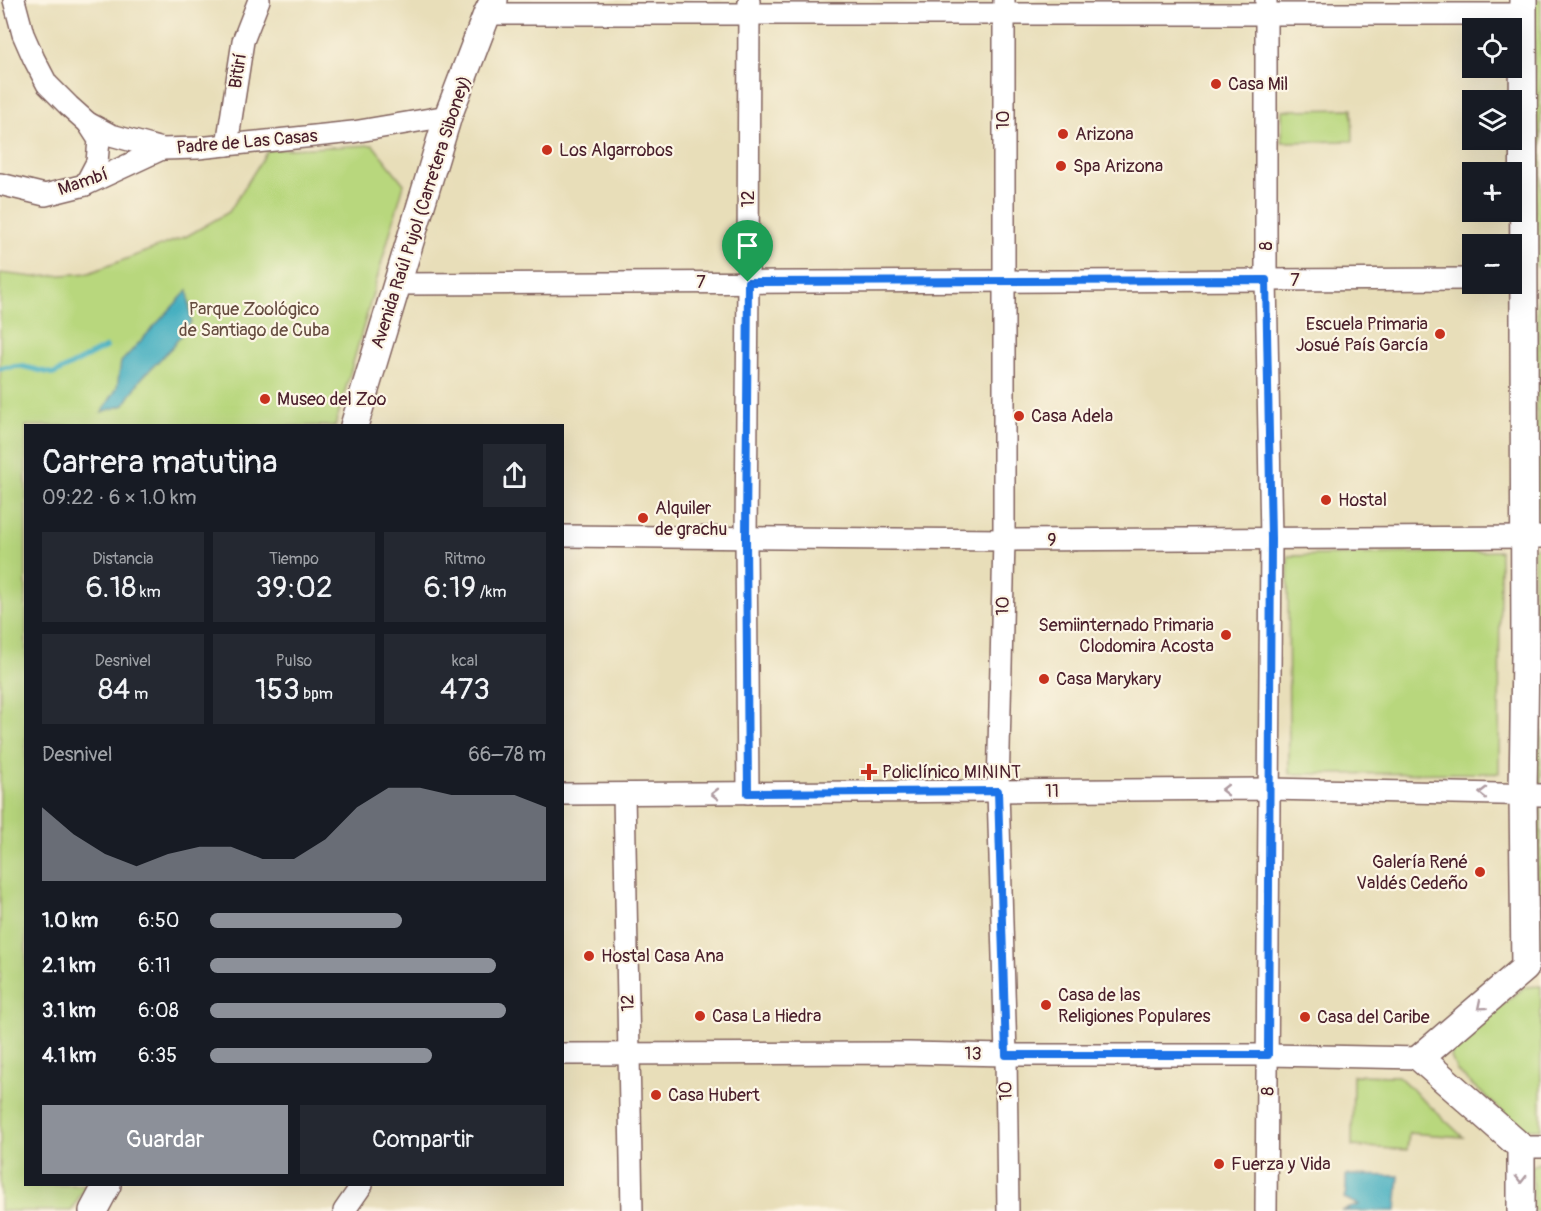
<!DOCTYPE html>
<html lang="es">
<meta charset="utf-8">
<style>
:root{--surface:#171b24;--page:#242831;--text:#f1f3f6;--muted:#9ea1a6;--accent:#8c9099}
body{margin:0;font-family:Pangolin,sans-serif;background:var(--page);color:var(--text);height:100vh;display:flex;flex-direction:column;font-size:22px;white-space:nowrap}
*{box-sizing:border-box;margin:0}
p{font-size:20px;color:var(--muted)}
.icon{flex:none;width:33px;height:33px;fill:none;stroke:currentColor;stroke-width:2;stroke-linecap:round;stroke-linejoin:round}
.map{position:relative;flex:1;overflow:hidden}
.panel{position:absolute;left:24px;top:424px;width:540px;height:762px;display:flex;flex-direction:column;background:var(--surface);border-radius:0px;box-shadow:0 6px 24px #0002}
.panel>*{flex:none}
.tools{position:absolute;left:1462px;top:18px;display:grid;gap:12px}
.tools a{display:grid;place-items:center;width:60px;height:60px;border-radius:0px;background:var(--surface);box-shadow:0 6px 24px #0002;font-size:30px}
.pin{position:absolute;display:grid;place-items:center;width:51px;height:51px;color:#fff;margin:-62px -26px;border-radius:50% 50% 50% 0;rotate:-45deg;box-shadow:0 0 6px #0007}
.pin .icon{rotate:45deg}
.round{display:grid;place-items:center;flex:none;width:63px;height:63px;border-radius:0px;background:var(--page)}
.summary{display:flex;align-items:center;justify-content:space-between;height:102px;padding:0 18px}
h1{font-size:33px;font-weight:600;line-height:45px}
.metrics{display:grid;grid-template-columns:repeat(3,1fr);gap:9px;height:102px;padding:6px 18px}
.metrics div{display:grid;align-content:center;border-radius:0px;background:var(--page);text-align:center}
.metrics b{font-size:30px;font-weight:600}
.metrics small{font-size:16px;font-weight:400}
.metrics p{font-size:16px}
.chart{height:168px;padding:12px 18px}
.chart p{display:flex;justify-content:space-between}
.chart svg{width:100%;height:108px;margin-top:6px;fill:var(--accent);opacity:.7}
.cta{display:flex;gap:12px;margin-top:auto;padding:12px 18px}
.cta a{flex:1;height:69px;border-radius:0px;background:var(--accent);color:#fff;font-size:24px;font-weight:600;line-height:69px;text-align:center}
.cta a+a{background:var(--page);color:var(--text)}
ul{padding:0 18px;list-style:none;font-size:20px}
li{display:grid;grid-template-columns:96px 72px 1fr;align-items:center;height:45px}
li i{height:15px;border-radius:8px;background:var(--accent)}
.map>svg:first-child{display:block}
.green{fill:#b8d77d;stroke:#817b54;stroke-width:1.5}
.water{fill:#42aec0;stroke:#466676;stroke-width:1.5}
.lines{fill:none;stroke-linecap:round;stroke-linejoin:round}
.stream{stroke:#42aec0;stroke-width:5}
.minor-casing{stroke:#81625d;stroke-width:24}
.major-casing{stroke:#81625d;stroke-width:30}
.minor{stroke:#fff;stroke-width:21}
.major{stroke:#fff;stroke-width:27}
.oneway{stroke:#ae9aa0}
.route-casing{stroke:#fff;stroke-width:12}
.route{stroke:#1a73e8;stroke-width:8}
.poi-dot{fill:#c8321e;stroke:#fcf5e5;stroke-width:2}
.labels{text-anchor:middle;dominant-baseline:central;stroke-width:4.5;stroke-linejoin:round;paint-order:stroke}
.street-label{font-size:18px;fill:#4a1f2b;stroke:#fcf5e5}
.poi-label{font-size:18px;fill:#4a1f2b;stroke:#fcf5e5;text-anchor:start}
.park-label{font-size:18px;fill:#664d40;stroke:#fcf5e5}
</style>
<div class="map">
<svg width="1541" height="1211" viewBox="0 0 1541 1211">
<rect width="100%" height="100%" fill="#fcf5e5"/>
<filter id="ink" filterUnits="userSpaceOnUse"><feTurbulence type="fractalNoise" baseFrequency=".0167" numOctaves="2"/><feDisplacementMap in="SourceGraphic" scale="12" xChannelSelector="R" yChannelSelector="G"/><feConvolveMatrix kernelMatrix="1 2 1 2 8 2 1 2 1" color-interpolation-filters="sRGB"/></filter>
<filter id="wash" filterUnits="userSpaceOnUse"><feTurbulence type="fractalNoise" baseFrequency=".008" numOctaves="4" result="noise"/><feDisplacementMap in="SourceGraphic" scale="24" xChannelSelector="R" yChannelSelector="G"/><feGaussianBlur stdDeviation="1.35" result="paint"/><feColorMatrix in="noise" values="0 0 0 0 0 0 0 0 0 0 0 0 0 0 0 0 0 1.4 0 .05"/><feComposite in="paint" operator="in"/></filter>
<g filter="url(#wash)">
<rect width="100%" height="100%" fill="#e8deb9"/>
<g class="green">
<path d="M1533,0h8v268l-6,-2z"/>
<path d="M1352,109l1,32 -71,1v-32z"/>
<path d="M373,145l31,39 -69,242h-309v759h60l-15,26h-71v-938l34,4 55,-4 98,-37 42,-24 39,-62z"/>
<path d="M1541,287v240l-5,-2 1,-237z"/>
<path d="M1541,545v240l-6,-4 -1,-233z"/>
<path d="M1500,551l-1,222 -210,1 -1,-218z"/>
<path d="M1541,801v156l-3,-2 -3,-151z"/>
<path d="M1541,986v143h-19l-65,-58 -6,-14 4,-14 70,-56z"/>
<path d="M1353,1075l45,1 65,61 -54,-4 -2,17 -55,-4z"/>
<path d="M1541,1162v49h-8l-1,-45z"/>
</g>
<g class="water">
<path d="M188,290l3,32 -18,24 -32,33 -17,26 -22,7 15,-24 4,-26z"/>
<path d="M1346,1175l53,1 -3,35h-55l18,-6 -15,-7 2,-7z"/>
</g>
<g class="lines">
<path class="stream" d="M0,368l21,-2 33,8 52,-27"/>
</g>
</g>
<g filter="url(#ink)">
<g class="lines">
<defs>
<g id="minor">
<path d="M14,0l9,34 11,25 13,25 22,22 19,17 23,12 51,14 36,-1 155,-16 95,-16"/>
<path d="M1004,0v540l-6,251 8,264 2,156"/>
<path d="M1266,0v280l5,259 -5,672"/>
<path d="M487,14h1036"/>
<path d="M227,145l16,-104 16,-41"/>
<path d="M0,184l45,11 40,-10 77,-36"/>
<path d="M85,185l12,-23 2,-22 -11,-17"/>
<path d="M397,284l1076,-5"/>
<path d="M562,536l442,4 537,-3"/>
<path d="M748,793l-2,-255 2,-256 1,-281"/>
<path d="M562,794l708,-5 271,6"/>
<path d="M624,794l8,417"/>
<path d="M562,1054l346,-1 98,2h262l152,3"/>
<path d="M1521,1147h20"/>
<path d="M344,1211l18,-26"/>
</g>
<g id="major">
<path d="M354,426l94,-310 39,-102 7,-14"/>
<path d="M93,1211l14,-26"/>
<path d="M1521,1211v-64l-101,-89 105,-90 -2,-174 2,-142 -2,-652"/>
</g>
</defs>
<use href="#minor" class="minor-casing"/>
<use href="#major" class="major-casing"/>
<use href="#minor" class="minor"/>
<use href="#major" class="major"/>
</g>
<defs><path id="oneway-chevron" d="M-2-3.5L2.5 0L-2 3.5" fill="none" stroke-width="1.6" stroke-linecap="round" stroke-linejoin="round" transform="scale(1.5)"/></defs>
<g class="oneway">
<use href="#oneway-chevron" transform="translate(1225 790) rotate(180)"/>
<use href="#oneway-chevron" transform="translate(1483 793) rotate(-179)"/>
<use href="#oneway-chevron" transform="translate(715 794) rotate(180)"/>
<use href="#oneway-chevron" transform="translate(1481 1006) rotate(140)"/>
<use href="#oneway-chevron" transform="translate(1521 1179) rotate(90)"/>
</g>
</g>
<g class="lines" filter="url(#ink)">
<defs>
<path id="route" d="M1266,280l5,259 -3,516h-262l-8,-264 -250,2 -2,-256 2,-255z"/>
</defs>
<use href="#route" class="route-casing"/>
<use href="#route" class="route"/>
</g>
<g class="poi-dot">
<circle cx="1216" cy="84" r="6"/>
<circle cx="1063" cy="134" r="6"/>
<circle cx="547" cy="150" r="6"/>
<circle cx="1061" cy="166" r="6"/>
<circle cx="1440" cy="334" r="6"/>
<circle cx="265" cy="399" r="6"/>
<circle cx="1019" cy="416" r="6"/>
<circle cx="1326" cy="500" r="6"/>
<circle cx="643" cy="518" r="6"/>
<circle cx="1226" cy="635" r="6"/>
<circle cx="1044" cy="679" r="6"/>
<path d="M866 763h6v6h6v6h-6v6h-6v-6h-6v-6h6z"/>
<circle cx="1480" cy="872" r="6"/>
<circle cx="589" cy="956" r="6"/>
<circle cx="1046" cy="1005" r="6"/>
<circle cx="700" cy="1016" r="6"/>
<circle cx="1305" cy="1017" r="6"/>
<circle cx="656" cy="1095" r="6"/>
<circle cx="1219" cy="1164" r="6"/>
</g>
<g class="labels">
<g class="street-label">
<text transform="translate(238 71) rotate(-81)">Bitirí</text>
<text transform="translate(1003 120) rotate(-90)">10</text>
<text transform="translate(247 142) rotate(-5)">Padre de Las Casas</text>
<text transform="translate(83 182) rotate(-19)">Mambí</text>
<text transform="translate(748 199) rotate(-90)">12</text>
<text transform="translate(421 212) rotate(-72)">Avenida Raúl Pujol (Carretera Siboney)</text>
<text transform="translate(1266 246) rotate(-90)">8</text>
<text x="1295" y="280">7</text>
<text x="701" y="282">7</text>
<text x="1052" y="540">9</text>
<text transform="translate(1003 606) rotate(-89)">10</text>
<text x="1052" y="791">11</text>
<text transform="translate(628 1003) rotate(-91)">12</text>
<text transform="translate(973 1054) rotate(1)">13</text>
<text transform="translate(1006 1091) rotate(-91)">10</text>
<text transform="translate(1268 1091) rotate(-89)">8</text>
</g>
<g class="poi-label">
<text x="1228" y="84">Casa Mil</text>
<text x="1075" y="134">Arizona</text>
<text x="559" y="150">Los Algarrobos</text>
<text x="1073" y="166">Spa Arizona</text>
<text x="1428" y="324" text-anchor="end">Escuela Primaria<tspan x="1428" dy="21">Josué País García</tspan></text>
<text x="277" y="399">Museo del Zoo</text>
<text x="1031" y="416">Casa Adela</text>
<text x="1338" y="500">Hostal</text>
<text x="655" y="508">Alquiler<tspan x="655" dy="21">de grachu</tspan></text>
<text x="1214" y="625" text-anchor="end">Semiinternado Primaria<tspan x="1214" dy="21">Clodomira Acosta</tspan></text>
<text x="1056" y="679">Casa Marykary</text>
<text x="882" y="772">Policlínico MININT</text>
<text x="1468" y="862" text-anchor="end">Galería René<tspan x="1468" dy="21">Valdés Cedeño</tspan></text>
<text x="601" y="956">Hostal Casa Ana</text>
<text x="1058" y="995">Casa de las<tspan x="1058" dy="21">Religiones Populares</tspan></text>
<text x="712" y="1016">Casa La Hiedra</text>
<text x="1317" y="1017">Casa del Caribe</text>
<text x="668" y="1095">Casa Hubert</text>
<text x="1231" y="1164">Fuerza y Vida</text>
</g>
<g class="park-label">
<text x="254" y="309">Parque Zoológico<tspan x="254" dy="21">de Santiago de Cuba</tspan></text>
</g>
</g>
</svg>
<div class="tools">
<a><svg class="icon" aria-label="locate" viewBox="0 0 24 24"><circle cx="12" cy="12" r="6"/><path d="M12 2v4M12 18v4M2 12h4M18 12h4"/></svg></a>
<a><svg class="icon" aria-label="layers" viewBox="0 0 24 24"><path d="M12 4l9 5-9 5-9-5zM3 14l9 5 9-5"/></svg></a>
<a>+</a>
<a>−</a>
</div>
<div class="pin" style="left:748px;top:282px;background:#1e9e55"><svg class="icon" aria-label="arrive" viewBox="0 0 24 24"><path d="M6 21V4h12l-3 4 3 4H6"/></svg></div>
<section class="panel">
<div class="summary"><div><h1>Carrera matutina</h1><p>09:22 · 6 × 1.0 km</p></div><a class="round"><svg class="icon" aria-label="share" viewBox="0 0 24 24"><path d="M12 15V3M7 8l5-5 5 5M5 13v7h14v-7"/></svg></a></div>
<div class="metrics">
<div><p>Distancia</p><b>6.18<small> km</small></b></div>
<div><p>Tiempo</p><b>39:02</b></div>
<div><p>Ritmo</p><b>6:19<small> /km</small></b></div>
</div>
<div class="metrics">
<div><p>Desnivel</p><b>84<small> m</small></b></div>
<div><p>Pulso</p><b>153<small> bpm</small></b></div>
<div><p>kcal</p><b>473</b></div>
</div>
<div class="chart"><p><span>Desnivel</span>66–78 m</p>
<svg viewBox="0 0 160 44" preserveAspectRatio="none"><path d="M0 44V14L10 25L20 33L30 38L40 33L50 30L60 30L70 35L80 35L90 27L100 14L110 6L120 6L130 9L140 9L150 9L160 14V44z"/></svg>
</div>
<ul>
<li><b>1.0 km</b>6:50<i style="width:57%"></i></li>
<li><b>2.1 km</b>6:11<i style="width:85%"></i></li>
<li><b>3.1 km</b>6:08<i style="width:88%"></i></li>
<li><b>4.1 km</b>6:35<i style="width:66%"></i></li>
</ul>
<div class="cta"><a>Guardar</a><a>Compartir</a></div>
</section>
</div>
